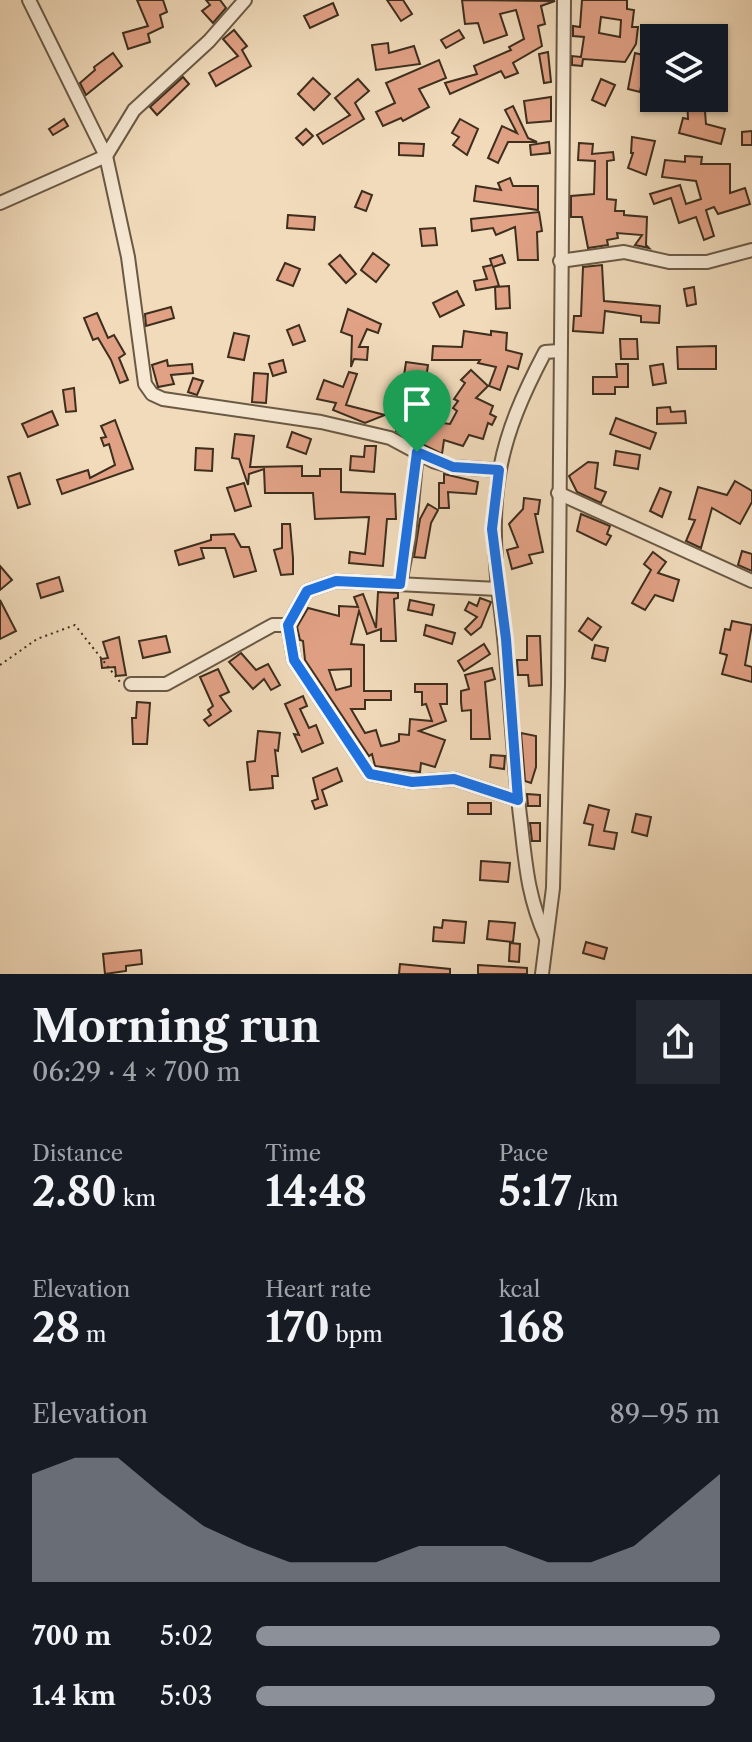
<!DOCTYPE html>
<meta charset="utf-8">
<style>
:root{--surface:#171b24;--page:#242831;--text:#f1f3f6;--muted:#9ea1a6;--accent:#8c9099}
body{margin:0;font-family:"Libre Caslon Text",serif;background:var(--page);color:var(--text);height:100vh;display:flex;flex-direction:column;font-size:30px;white-space:nowrap}
*{box-sizing:border-box;margin:0}
p{font-size:26px;color:var(--muted)}
.icon{flex:none;width:44px;height:44px;fill:none;stroke:currentColor;stroke-width:2;stroke-linecap:round;stroke-linejoin:round}
.map{position:relative;height:974px;overflow:hidden}
.sheet{display:flex;flex-direction:column;background:var(--surface);flex:1}
.sheet>*{flex:none}
.tools{position:absolute;left:640px;top:24px;display:grid;gap:16px}
.tools a{display:grid;place-items:center;width:88px;height:88px;border-radius:0px;background:var(--surface);box-shadow:0 2px 6px #0004;font-size:40px}
.pin{position:absolute;display:grid;place-items:center;width:68px;height:68px;color:#fff;margin:-82px -34px;border-radius:50% 50% 50% 0;rotate:-45deg;box-shadow:0 0 8px #0007}
.pin .icon{rotate:45deg}
.round{display:grid;place-items:center;flex:none;width:84px;height:84px;border-radius:0px;background:var(--page)}
.head{display:flex;align-items:center;justify-content:space-between;height:136px;padding:0 32px}
h1{font-size:44px;font-weight:800;line-height:60px}
.metrics{display:grid;grid-template-columns:repeat(3,1fr);gap:12px;height:136px;padding:8px 32px}
.metrics div{display:grid;align-content:center}
.metrics b{font-size:40px;font-weight:800}
.metrics small{font-size:22px;font-weight:400}
.metrics p{font-size:22px}
.chart{height:224px;padding:16px 32px}
.chart p{display:flex;justify-content:space-between}
.chart svg{width:100%;height:144px;margin-top:8px;fill:var(--accent);opacity:.7}
ul{padding:0 32px;list-style:none;font-size:26px}
li{display:grid;grid-template-columns:128px 96px 1fr;align-items:center;height:60px}
li i{height:20px;border-radius:10px;background:var(--accent)}
.map>svg:first-child{display:block}
.building{fill:#e1a185;stroke:#3d2e1d;stroke-width:2;fill-rule:evenodd}
.lines{fill:none;stroke-linecap:round;stroke-linejoin:round}
.minor-casing{stroke:#6a5944;stroke-width:16}
.path{stroke:#3d2e1d;stroke-width:2;stroke-dasharray:2 4;stroke-linecap:butt}
.minor{stroke:#f6e8d3;stroke-width:12}
.route-casing{stroke:#fff;stroke-width:16}
.route{stroke:#1a73e8;stroke-width:10}
</style>
<div class="map">
<svg width="752" height="974" viewBox="0 0 752 974">
<rect width="100%" height="100%" fill="#f1dbbb"/>
<filter id="stains"><feTurbulence type="fractalNoise" baseFrequency=".0025" numOctaves="4"/><feColorMatrix values="0 0 0 0 .2 0 0 0 0 .09 0 0 0 0 .02 0 0 0 .5 -.17"/></filter>
<radialGradient id="worn" r=".72"><stop offset=".6" stop-color="#630" stop-opacity="0"/><stop offset="1" stop-color="#630" stop-opacity=".3"/></radialGradient>
<g class="building">
<path d="M137,0h26l4,12 -7,3 3,12 -15,7 2,8 -22,7 -5,-16 25,-7z"/>
<path d="M206,0h14l6,8 -13,15 -11,-12 8,-6z"/>
<path d="M387,0h16l9,14 -11,7z"/>
<path d="M462,0l93,1 -14,5 4,18 -7,2 4,20 -29,17 5,10 -13,5 -4,-7 -51,23 -5,-11 32,-9 -3,-8 37,-16 -2,-3 15,-8 -8,-29 -16,4 7,21 -23,8 -6,-20 -13,1z"/>
<path d="M582,0h45v9l7,1 -2,17h6l-2,17 -11,18 -42,-3 -1,7 -10,-1v-9l9,1 3,-20 -11,-1v-10l7,1zM601,17l20,3 -1,17 -21,-4z"/>
<path d="M333,3l5,12 -28,13 -6,-12z"/>
<path d="M234,30l13,16 -5,4 9,16 -35,20 -7,-13 29,-17 -15,-17z"/>
<path d="M459,30l5,8 -18,10 -5,-8z"/>
<path d="M388,43l1,10 25,-7 6,18 -44,6 -4,-25z"/>
<path d="M548,52l3,30 -7,1 -5,-29z"/>
<path d="M113,53l9,13 -36,29 -6,-12 15,-13 -1,-3z"/>
<path d="M635,53l12,3 -7,36 -12,-3z"/>
<path d="M439,60l7,18 -27,11 10,18 -26,14 -2,-3 -18,8 -7,-14 19,-9 -9,-20z"/>
<path d="M183,77l6,7 -32,31 -7,-8z"/>
<path d="M313,78l17,16 -16,16 -16,-16z"/>
<path d="M358,79l11,12 -14,12 9,16 -41,25 -6,-9 33,-20 -15,-17z"/>
<path d="M601,79l14,6 -10,21 -13,-6z"/>
<path d="M551,97v24l-24,2 -3,-22z"/>
<path d="M687,98h17l2,26 19,5 -4,15 -42,-11 4,-15 5,1z"/>
<path d="M513,106l15,32 9,4h-29l-10,21 -10,-5 14,-32 15,7 -12,-23z"/>
<path d="M64,119l4,7 -15,9 -4,-6z"/>
<path d="M460,119l18,10 -11,26 -14,-10 6,-8 -7,-4z"/>
<path d="M306,129l7,7 -10,9 -7,-7z"/>
<path d="M752,131v14h-10v-13z"/>
<path d="M632,137l23,4 -9,34 -18,-7 5,-15h-2z"/>
<path d="M549,142l1,11 -19,2 -1,-10z"/>
<path d="M399,143l25,1 -1,12 -24,-1z"/>
<path d="M579,143l14,1 -1,10 21,-2 1,8 -7,1v38l9,1 -1,11h9v4l23,2 -1,28 3,3 -14,-3 7,-10 -25,-2 1,5 -11,2 1,5 -20,3 -6,-31h-11v-21l23,-2 1,-33 -17,-1z"/>
<path d="M685,156l17,1 -1,7h29v29l15,-5 5,16 -32,10 -4,-7 -8,3 8,26 -10,4 -8,-23 -17,6 -8,-25 -17,6 -4,-10 30,-9 6,19 15,-5 -5,-18 -34,-4 3,-17 20,2z"/>
<path d="M510,178l3,8h25v24l-64,-9 2,-15 25,4 -3,-7z"/>
<path d="M362,191l10,4 -6,16 -11,-4z"/>
<path d="M539,212l3,19 -5,1 1,28h-20l-3,-33 -19,8 -3,-7 -21,3 -1,-12z"/>
<path d="M288,215l27,2 -1,13 -27,-2z"/>
<path d="M435,228l2,17 -15,1 -2,-17z"/>
<path d="M373,253l16,12 -13,17 -15,-12z"/>
<path d="M340,255l16,19 -10,9 -17,-19z"/>
<path d="M502,255l3,8 -12,4 6,19 -23,4 -2,-9 13,-2 -4,-12 9,-2 -2,-6z"/>
<path d="M285,263l15,6 -7,17 -16,-6z"/>
<path d="M602,265l2,36 56,5 -1,17 -18,-1v-6l-36,-5 -2,22 -30,-2 1,-15h7l2,-49z"/>
<path d="M509,286l1,22 -14,1 -1,-22z"/>
<path d="M694,287l2,17 -9,2 -3,-17z"/>
<path d="M457,291l7,14 -24,12 -7,-14z"/>
<path d="M171,307l3,11 -28,8 -1,-12z"/>
<path d="M348,309l33,15 -3,9 -11,-4 -8,18h9l-1,13 -13,-1 -3,8 1,-31 -11,-4z"/>
<path d="M97,313l11,25 6,-3 11,19 -6,4 9,22 -8,3 -9,-23 -13,-22 -5,2 -9,-22z"/>
<path d="M299,325l6,16 -12,4 -6,-15z"/>
<path d="M464,331l27,4v-4l16,2 -1,17 16,4 -4,15 -10,-3 -8,24 -11,-4 7,-19 -18,-4 2,-3h-48l1,-14 29,1z"/>
<path d="M234,333l15,3 -5,24 -16,-3z"/>
<path d="M620,339h17l1,20h-17z"/>
<path d="M716,346v23h-38l-1,-22z"/>
<path d="M167,360l1,6 24,-2 1,9 -22,2 3,9 -16,3 -6,-22z"/>
<path d="M283,360l3,12 -13,4 -4,-12z"/>
<path d="M406,362l22,3 -3,20 -22,-3z"/>
<path d="M616,364h12v23h-13v7h-22v-17h24z"/>
<path d="M663,364l3,19 -13,2 -3,-19z"/>
<path d="M471,370l17,16 -12,12 17,8 -3,8 6,3 -4,8 -4,-2 -5,16 -14,-4 -6,11 -19,-6 -2,14 -46,-23 3,-16 27,2v4l24,3 7,-13 -4,-3 5,-7 -4,-2 11,-16 -4,-3z"/>
<path d="M349,372l8,2 -11,31 39,10 -20,8 -32,-13 3,-7 -19,-4 7,-19 19,7z"/>
<path d="M254,373l14,1 -2,29 -14,-1z"/>
<path d="M193,378l10,3 -6,14 -9,-3z"/>
<path d="M74,388l2,23 -10,1 -3,-22z"/>
<path d="M670,407l1,5 14,-1 1,12 -29,1v-16z"/>
<path d="M52,411l6,14 -30,12 -6,-13z"/>
<path d="M616,418l40,15 -6,16 -40,-15z"/>
<path d="M115,420l18,49 -71,25 -5,-14 31,-10 2,8 25,-13 -6,-21 -5,2 -3,-8 5,-1 -5,-11z"/>
<path d="M292,432l19,7 -5,15 -19,-7z"/>
<path d="M235,434l19,2 -4,31 52,-1v10h18v-7h21v23l54,2 1,25h-9l-4,47 -34,-3 1,-11 15,2 4,-37 -54,2 -2,-26h-48l-1,-24 -15,5 -1,11 -9,-26 -7,-1z"/>
<path d="M365,446h11l-2,26 -24,-2 1,-14 13,1z"/>
<path d="M196,448l17,1 -1,22 -17,-1z"/>
<path d="M616,451l24,4 -2,14 -24,-4z"/>
<path d="M588,462l10,1 -3,25 11,4 -5,11 -24,-11 -8,-16z"/>
<path d="M20,473l10,31 -12,4 -10,-31z"/>
<path d="M444,474l34,8 -2,12 -28,-2 1,16h-10v-25h5z"/>
<path d="M735,481l17,10v11l-12,22 -28,-16 -11,40 -15,-7 9,-21 -6,-1 9,-32 29,8z"/>
<path d="M244,483l7,23 -16,5 -8,-23z"/>
<path d="M660,488l11,4 -9,25 -12,-6z"/>
<path d="M524,498l16,2 -2,14h-3l8,38 -14,3 3,8 -20,6 -5,-19 11,-3 -9,-23 14,-15z"/>
<path d="M428,504l10,6 -7,13 -6,35 -11,-1 6,-38z"/>
<path d="M581,514l29,12 -3,8 4,2 -5,9 -29,-14z"/>
<path d="M282,524h8l3,34v16l-12,1 -7,-25 8,-2z"/>
<path d="M234,534l7,13h8l7,24 -22,6 -9,-29h-24l3,10 -25,7 -4,-14 36,-11v-5z"/>
<path d="M742,551l10,3v17l-14,-6z"/>
<path d="M653,552l13,10 -8,11 21,7 -6,21 -18,-6 -10,15 -13,-7 19,-33 -7,-6z"/>
<path d="M0,566l12,14 -12,10z"/>
<path d="M59,577l4,14 -22,7 -4,-14z"/>
<path d="M378,592l20,1v5l-4,1 2,42h-15v-12l-14,5 -8,-23 -8,33 13,1v46h27v9h-26v9h-14l14,24 11,-3 5,16 13,-3 5,-2v-7l10,1 1,-16 22,2 -6,-17 -4,1v-13h-7v-8h32v20h-7l6,17 -27,10 26,9 -10,27 -14,-4 -1,9 -45,-6 -3,-12 -3,2 -64,-96 -2,-19 -3,-1 -3,-13 11,-19 31,8v-10l19,1 -4,-10 9,-3 13,34zM351,669v17l-15,4 -7,-20z"/>
<path d="M480,598l11,4 -10,25 -10,8 -6,-6 12,-12 -12,-7 4,-8 8,4z"/>
<path d="M0,600l16,31 -16,8z"/>
<path d="M410,600l24,5 -2,10 -24,-5z"/>
<path d="M588,618l13,9 -9,13 -13,-9z"/>
<path d="M732,621l20,4 -7,40 7,2v15l-30,-8 5,-19 -7,-2 5,-24 5,1z"/>
<path d="M426,625l29,8 -3,11 -28,-9z"/>
<path d="M166,636l4,16 -27,6 -4,-17z"/>
<path d="M527,636h13l2,49 -13,1 -1,-11h-10l-1,-15h10z"/>
<path d="M119,637l7,38 -10,1 -1,-9 -13,1 -1,-9 7,-1 -5,-16z"/>
<path d="M484,644l6,10 -26,17 -6,-10z"/>
<path d="M595,645l13,3 -3,13 -13,-3z"/>
<path d="M241,653l15,17 12,-6 12,21 -9,5 -7,-11 -11,10 -24,-27z"/>
<path d="M492,668l3,11 -10,3 5,57h-19v-29l-9,1 -1,-9v-11l8,-2 -4,-14z"/>
<path d="M218,669l11,23 -9,4 11,15 -22,15 -5,-6 7,-5 -3,-5 5,-4 -13,-29z"/>
<path d="M303,696l4,10 -7,3 9,19 7,-3 7,18 -21,9 -8,-18 5,1 -14,-31z"/>
<path d="M137,702l13,1 -3,41h-14l-1,-26h4z"/>
<path d="M258,731l22,2 -2,18 -3,-1 3,26h-6l1,12 -23,2 -3,-28 8,-1z"/>
<path d="M521,733l15,3v31l-5,16 -6,-2z"/>
<path d="M491,755l14,1 -1,13 -14,-2z"/>
<path d="M337,768l5,13 -20,9 5,15 -12,4 -3,-8 6,-2 -5,-21z"/>
<path d="M527,794l13,1v11h-12z"/>
<rect x="468" y="803" width="23" height="11"/>
<path d="M589,805l20,5 -5,21 13,2 -3,16 -25,-4 4,-20 -9,-2z"/>
<path d="M636,814l15,3 -4,19 -15,-4z"/>
<path d="M530,823h10v18h-8z"/>
<path d="M481,861l29,2 -2,19 -28,-2z"/>
<path d="M443,920l23,2 -2,21 -31,-2 1,-14 8,1z"/>
<path d="M489,921l26,2 -2,19 -26,-3z"/>
<path d="M586,942l21,6 -3,11 -21,-6z"/>
<path d="M510,943l10,1 -1,18 -10,-1z"/>
<path d="M141,950l1,14 -16,2v5l-21,3 -2,-20z"/>
<path d="M400,964l50,5v5h-51z"/>
<path d="M478,965l49,3v6h-49z"/>
</g>
<g class="lines">
<defs>
<g id="minor">
<path d="M29,0l77,156 28,-46 75,-69 36,-41"/>
<path d="M0,203l106,-47 22,101 17,127 7,10 11,5 158,23 69,16 43,23 20,6 46,3"/>
<path d="M560,261l64,-9 45,10h38l45,-12"/>
<path d="M558,493l194,88"/>
<path d="M400,584l9,-47 8,-85"/>
<path d="M498,589c12,78 13,157 23,235 5,43 7,73 25,114"/>
<path d="M288,625l6,35 76,114 42,8 42,-3 64,21"/>
<path d="M131,684h35l107,-59h15l19,-34 29,-10 162,8c-9,-100 0,-148 47,-237l14,-1"/>
<path d="M542,974l11,-86 5,-203 6,-685"/>
</g>
</defs>
<use href="#minor" class="minor-casing"/>
<path class="path" d="M0,665l37,-26 38,-14 45,57"/>
<use href="#minor" class="minor"/>
</g>
<g class="lines">
<defs>
<path id="route" d="M417,452l36,15 46,3 -7,59 14,110 12,161 -64,-21 -42,3 -42,-8 -76,-114 -6,-35 19,-34 29,-10 64,3z"/>
</defs>
<use href="#route" class="route-casing"/>
<use href="#route" class="route"/>
</g>
<rect width="100%" height="100%" filter="url(#stains)"/>
<rect width="100%" height="100%" fill="url(#worn)"/>
</svg>
<div class="tools">
<a><svg class="icon" aria-label="layers" viewBox="0 0 24 24"><path d="M12 4l9 5-9 5-9-5zM3 14l9 5 9-5"/></svg></a>
</div>
<div class="pin" style="left:417px;top:452px;background:#1e9e55"><svg class="icon" aria-label="arrive" viewBox="0 0 24 24"><path d="M6 21V4h12l-3 4 3 4H6"/></svg></div>
</div>
<section class="sheet">
<div class="head"><div><h1>Morning run</h1><p>06:29 · 4 × 700 m</p></div><a class="round"><svg class="icon" aria-label="share" viewBox="0 0 24 24"><path d="M12 15V3M7 8l5-5 5 5M5 13v7h14v-7"/></svg></a></div>
<div class="metrics">
<div><p>Distance</p><b>2.80<small> km</small></b></div>
<div><p>Time</p><b>14:48</b></div>
<div><p>Pace</p><b>5:17<small> /km</small></b></div>
</div>
<div class="metrics">
<div><p>Elevation</p><b>28<small> m</small></b></div>
<div><p>Heart rate</p><b>170<small> bpm</small></b></div>
<div><p>kcal</p><b>168</b></div>
</div>
<div class="chart"><p><span>Elevation</span>89–95 m</p>
<svg viewBox="0 0 160 44" preserveAspectRatio="none"><path d="M0 44V11L10 6L20 6L30 17L40 27L50 33L60 38L70 38L80 38L90 33L100 33L110 33L120 38L130 38L140 33L150 22L160 11V44z"/></svg>
</div>
<ul>
<li><b>700 m</b>5:02<i style="width:100%"></i></li>
<li><b>1.4 km</b>5:03<i style="width:99%"></i></li>
</ul>
</section>
